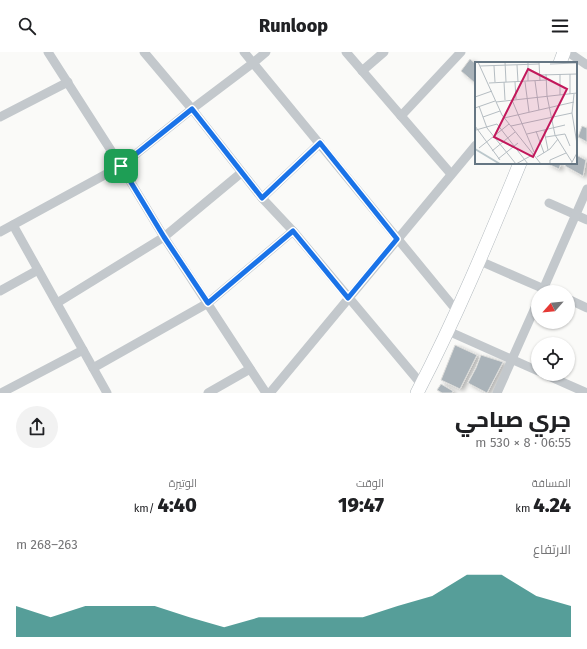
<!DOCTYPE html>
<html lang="ar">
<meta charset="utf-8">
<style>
:root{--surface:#fff;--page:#f2f2f2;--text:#202124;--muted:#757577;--accent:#0f766e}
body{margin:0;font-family:"Fira Sans",Cairo,sans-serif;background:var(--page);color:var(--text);direction:rtl;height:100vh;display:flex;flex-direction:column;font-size:15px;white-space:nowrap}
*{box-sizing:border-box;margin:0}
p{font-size:13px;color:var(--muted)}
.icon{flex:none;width:22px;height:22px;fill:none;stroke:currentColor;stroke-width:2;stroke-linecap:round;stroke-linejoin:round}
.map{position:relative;height:341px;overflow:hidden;direction:ltr}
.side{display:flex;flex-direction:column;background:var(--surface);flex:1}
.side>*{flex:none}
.needle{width:26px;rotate:243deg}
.buttons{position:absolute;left:531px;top:233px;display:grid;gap:8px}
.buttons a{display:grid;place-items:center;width:44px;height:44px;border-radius:50%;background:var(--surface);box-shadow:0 1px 3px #0004;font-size:20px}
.pin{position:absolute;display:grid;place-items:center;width:34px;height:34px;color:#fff;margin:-17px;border-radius:8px;box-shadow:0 2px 6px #0006}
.round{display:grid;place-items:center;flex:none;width:42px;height:42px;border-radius:21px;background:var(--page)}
.headline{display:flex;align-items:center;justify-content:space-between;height:68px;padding:0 16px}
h1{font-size:22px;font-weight:800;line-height:30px}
.metrics{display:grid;grid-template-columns:repeat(3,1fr);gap:6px;height:68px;padding:4px 16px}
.metrics div{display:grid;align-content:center}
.metrics b{font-size:20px;font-weight:800}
.metrics small{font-size:11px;font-weight:400}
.metrics p{font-size:11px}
.chart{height:112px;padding:8px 16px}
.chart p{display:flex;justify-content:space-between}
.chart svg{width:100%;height:72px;margin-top:4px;fill:var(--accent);opacity:.7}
header{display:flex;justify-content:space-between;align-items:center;height:52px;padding:0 16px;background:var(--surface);font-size:18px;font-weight:800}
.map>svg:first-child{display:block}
.building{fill:#aab3b9;stroke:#dcdcda;filter:url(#shadow)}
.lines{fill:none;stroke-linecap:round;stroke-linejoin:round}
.secondary-casing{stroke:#b3babf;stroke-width:14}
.street{stroke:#c3c8cc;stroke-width:9}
.secondary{stroke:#fff;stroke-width:13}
.route-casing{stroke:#fff;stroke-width:8}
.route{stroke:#1a73e8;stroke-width:5}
.inset-river{fill:none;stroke:#bbc7cb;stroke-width:2}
.inset-road{fill:none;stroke:#b5bdc2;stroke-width:1}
.view{fill:#c2185b;fill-opacity:0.15;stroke:#c2185b;stroke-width:2}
.inset-edge{fill:none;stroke:#657683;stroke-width:2}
</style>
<header><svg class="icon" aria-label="menu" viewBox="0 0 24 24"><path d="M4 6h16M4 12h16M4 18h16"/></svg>Runloop<svg class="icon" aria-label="search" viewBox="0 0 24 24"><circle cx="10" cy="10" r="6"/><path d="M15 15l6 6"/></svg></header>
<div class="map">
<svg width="587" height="341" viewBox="0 0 587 341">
<defs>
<filter id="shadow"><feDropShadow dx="3.5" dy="2" stdDeviation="2" flood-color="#0004"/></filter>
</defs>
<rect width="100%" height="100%" fill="#fafaf8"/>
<g class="building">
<path d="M470,7l6,5v20l-15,-13z"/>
<path d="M582,74l5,2v14l-9,-5z"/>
<path d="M576,103l10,5 -3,16 -18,-10 1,-3h10z"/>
<path d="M546,111h15l-2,6z"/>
<path d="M455,293l22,10 -17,34 -19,-9z"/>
<path d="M481,303l22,7 -16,31 -19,-10 8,-15z"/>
<path d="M441,332l12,7 -1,2h-10l-5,-3z"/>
</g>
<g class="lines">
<defs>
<g id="secondary">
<path d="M560,11l4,-11"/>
<path d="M417,341c39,-75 71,-152 103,-230"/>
</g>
</defs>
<use href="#secondary" class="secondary-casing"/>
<g class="street">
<path d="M48,0l73,114 43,71 102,156"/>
<path d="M144,0l48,57 70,89 31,33 129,154"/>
<path d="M244,0l213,259"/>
<path d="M346,0l105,122"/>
<path d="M568,0l19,13"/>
<path d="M362,19l22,-19"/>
<path d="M401,64l60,-64"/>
<path d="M0,65l68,-35"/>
<path d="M262,146l58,-55"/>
<path d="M549,151l38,17"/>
<path d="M13,173l94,168"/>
<path d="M0,180l121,-66 71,-57 61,-46 13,-11"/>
<path d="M480,209l71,31"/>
<path d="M0,239l38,-21"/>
<path d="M542,240l45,-103"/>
<path d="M568,247l19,9"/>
<path d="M57,251l107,-66 77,-64"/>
<path d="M448,279l90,40"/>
<path d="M93,316l115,-65 85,-72"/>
<path d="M544,322l43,19"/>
<path d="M1,341l82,-43"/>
<path d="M208,341l42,-24"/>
<path d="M270,341l206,-248"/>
<path d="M497,341l41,-92"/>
</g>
<use href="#secondary" class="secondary"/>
</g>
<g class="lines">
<defs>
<path id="route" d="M192,57l70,89 58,-55 77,96 -49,59 -55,-67 -85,72 -44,-66 -43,-71z"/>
</defs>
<use href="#route" class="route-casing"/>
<use href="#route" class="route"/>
</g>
<g transform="translate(475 10)">
<rect width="102" height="102" fill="#fafaf8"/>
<path class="inset-river" d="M0,87l25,15"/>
<path class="inset-road" d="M3,0l24,53 39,49M30,0l1,20M53,0v19M64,0l1,19M75,2l27,-1M42,3l1,17M5,4l59,-2M19,4l1,16M71,12l1,22 8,39 17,27M85,12v21M95,12v20M65,13l37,-1M60,19l4,29M29,20l1,18M40,20l1,17M50,20l4,30M14,21l58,-3M99,32l-2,19 5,31M0,35l17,-6M37,38l22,52M21,40l81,-9M4,44l8,22 29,36M0,46l20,-7M8,55l17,-6M29,56l70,-16M0,64l25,34M36,64l61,-13M1,68l21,-6 31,40M69,68l4,20M61,69l8,22M52,72l38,-9M71,75l19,-3 5,12M4,86l30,-24M17,89l23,-19M62,95l13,-8 8,-10M23,97l20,-16M41,102l18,-10M75,102v-4l16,-7M96,102l6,-11"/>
<path class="view" d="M53,7l39,20 -34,68 -39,-20z"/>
<rect width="102" height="102" class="inset-edge"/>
</g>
</svg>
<div class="buttons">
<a><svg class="needle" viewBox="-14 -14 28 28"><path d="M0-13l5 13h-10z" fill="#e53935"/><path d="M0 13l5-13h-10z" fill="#757577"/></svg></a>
<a><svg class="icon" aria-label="locate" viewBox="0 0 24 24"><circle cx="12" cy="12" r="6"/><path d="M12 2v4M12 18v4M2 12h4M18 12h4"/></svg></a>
</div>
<div class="pin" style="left:121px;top:114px;background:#1e9e55"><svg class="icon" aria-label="arrive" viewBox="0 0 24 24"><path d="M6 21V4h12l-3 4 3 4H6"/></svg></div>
</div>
<section class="side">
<div class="headline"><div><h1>جري صباحي</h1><p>06:55 · 8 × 530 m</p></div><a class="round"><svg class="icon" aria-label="share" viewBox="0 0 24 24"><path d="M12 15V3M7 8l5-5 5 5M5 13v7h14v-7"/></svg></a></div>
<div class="metrics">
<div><p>المسافة</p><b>4.24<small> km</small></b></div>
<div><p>الوقت</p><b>19:47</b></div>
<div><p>الوتيرة</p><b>4:40<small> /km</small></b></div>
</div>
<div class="chart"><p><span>الارتفاع</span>263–268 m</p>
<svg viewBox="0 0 160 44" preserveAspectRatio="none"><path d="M0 44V25L10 32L20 25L30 25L40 25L50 32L60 38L70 32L80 32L90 32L100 32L110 25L120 19L130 6L140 6L150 19L160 25V44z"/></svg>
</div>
</section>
